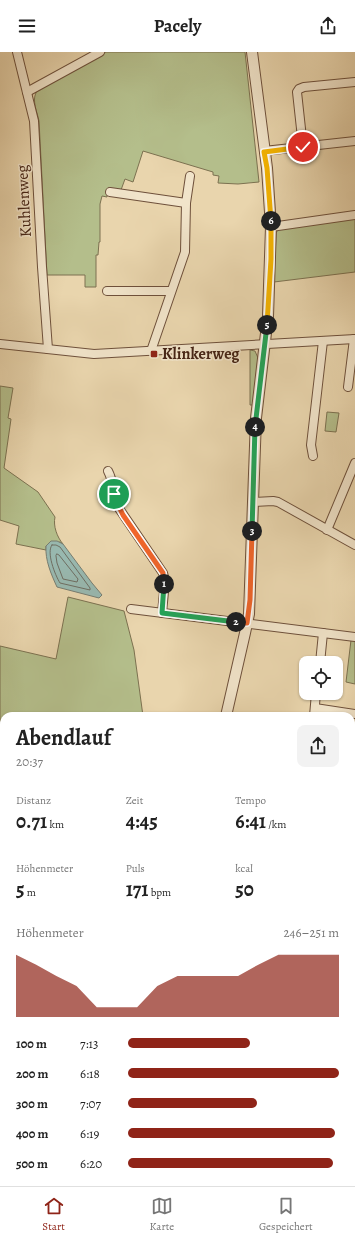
<!DOCTYPE html>
<html lang="de">
<meta charset="utf-8">
<style>
:root{--surface:#fff;--page:#f2f2f2;--text:#222;--muted:#767676;--line:#e0e0e0;--accent:#8f2418}
body{margin:0;font-family:Alegreya,serif;background:var(--page);color:var(--text);height:100vh;display:flex;flex-direction:column;font-size:15px;white-space:nowrap}
*{box-sizing:border-box;margin:0}
p{font-size:13px;color:var(--muted)}
.icon{flex:none;width:22px;height:22px;fill:none;stroke:currentColor;stroke-width:2;stroke-linecap:round;stroke-linejoin:round}
.map{position:relative;flex:1;overflow:hidden}
.details{position:absolute;left:0px;top:660px;width:355px;height:474px;display:flex;flex-direction:column;background:var(--surface);border-radius:12px 12px 0 0;box-shadow:0 1px 3px #0004}
.details>*{flex:none}
.controls{position:absolute;left:299px;top:604px;display:grid;gap:8px}
.controls a{display:grid;place-items:center;width:44px;height:44px;border-radius:8px;background:var(--surface);box-shadow:0 1px 3px #0004;font-size:20px}
.pin{position:absolute;display:grid;place-items:center;width:34px;height:34px;color:#fff;margin:-17px;border:2px solid #fff;border-radius:50%;box-shadow:0 1px 4px #0007}
.km{position:absolute;width:20px;height:20px;margin:-10px;border-radius:50%;background:#222;color:#fff;font-size:11px;line-height:20px;text-align:center}
.round{display:grid;place-items:center;flex:none;width:42px;height:42px;border-radius:8px;background:var(--page)}
.summary{display:flex;align-items:center;justify-content:space-between;height:68px;padding:0 16px}
h1{font-size:22px;font-weight:700;line-height:30px}
.metrics{display:grid;grid-template-columns:repeat(3,1fr);gap:6px;height:68px;padding:4px 16px}
.metrics div{display:grid;align-content:center}
.metrics b{font-size:20px;font-weight:700}
.metrics small{font-size:11px;font-weight:400}
.metrics p{font-size:11px}
.chart{height:112px;padding:8px 16px}
.chart p{display:flex;justify-content:space-between}
.chart svg{width:100%;height:72px;margin-top:4px;fill:var(--accent);opacity:.7}
ul{padding:0 16px;list-style:none;font-size:13px}
li{display:grid;grid-template-columns:64px 48px 1fr;align-items:center;height:30px}
li i{height:10px;border-radius:5px;background:var(--accent)}
header{display:flex;justify-content:space-between;align-items:center;height:52px;padding:0 16px;background:var(--surface);font-size:18px;font-weight:700}
.tab-bar{display:flex;justify-content:space-around;align-items:center;height:56px;border-top:1px solid var(--line);background:var(--surface);font-size:11px;color:var(--muted)}
.tab-bar a{display:grid;justify-items:center;gap:2px}
.tab-bar .on{color:var(--accent)}
.map>svg:first-child{display:block}
.green{fill:#b4be8b;stroke:#7c7150}
.water{fill:#98b8af;stroke:#777d71}
.lines{fill:none;stroke-linecap:round;stroke-linejoin:round}
.shore{stroke:#6e6e62;stroke-width:1}
.stream{stroke:#777d71;stroke-width:2}
.minor-casing{stroke:#6e503b;stroke-width:10}
.tertiary-casing{stroke:#6e503b;stroke-width:12}
.secondary-casing{stroke:#452415;stroke-width:13}
.minor{stroke:#f1e4ca;stroke-width:8}
.tertiary{stroke:#f1e4ca;stroke-width:10}
.secondary{stroke:#f1e4ca;stroke-width:11}
.rail-casing{stroke:#452415;stroke-width:3.5}
.rail{stroke:#f1e4ca;stroke-width:2;stroke-dasharray:6;stroke-linecap:butt}
.split-1-casing{stroke:#fff;stroke-width:8}
.split-2-casing{stroke:#fff;stroke-width:8}
.split-3-casing{stroke:#fff;stroke-width:8}
.split-4-casing{stroke:#fff;stroke-width:8}
.split-5-casing{stroke:#fff;stroke-width:8}
.split-6-casing{stroke:#fff;stroke-width:8}
.split-7-casing{stroke:#fff;stroke-width:8}
.split-1{stroke:#f0652b;stroke-width:5}
.split-2{stroke:#22a559;stroke-width:5}
.split-3{stroke:#f0652b;stroke-width:5}
.split-4{stroke:#22a559;stroke-width:5}
.split-5{stroke:#22a559;stroke-width:5}
.split-6{stroke:#f5b400;stroke-width:5}
.split-7{stroke:#f5b400;stroke-width:5}
.poi-dot{fill:#8f2418;stroke:#f1e4ca;stroke-width:1.5}
.labels{text-anchor:middle;dominant-baseline:central;stroke-width:3;stroke-linejoin:round;paint-order:stroke}
.street-label{font-size:16px;fill:#452415;stroke:#f1e4ca}
.poi-label{font-size:16px;font-weight:bold;fill:#452415;stroke:#f1e4ca;text-anchor:start}
</style>
<header><svg class="icon" aria-label="menu" viewBox="0 0 24 24"><path d="M4 6h16M4 12h16M4 18h16"/></svg>Pacely<svg class="icon" aria-label="share" viewBox="0 0 24 24"><path d="M12 15V3M7 8l5-5 5 5M5 13v7h14v-7"/></svg></header>
<div class="map">
<svg width="355" height="1134" viewBox="0 0 355 1134">
<rect width="100%" height="100%" fill="#e9d5ad"/>
<filter id="stains"><feTurbulence type="fractalNoise" baseFrequency=".005" numOctaves="4"/><feColorMatrix values="0 0 0 0 .2 0 0 0 0 .09 0 0 0 0 .02 0 0 0 .5 -.17"/></filter>
<radialGradient id="worn" r=".72"><stop offset=".6" stop-color="#630" stop-opacity="0"/><stop offset="1" stop-color="#630" stop-opacity=".3"/></radialGradient>
<g class="green">
<path d="M106,0h139l14,130 -21,2 -20,-1 1,-7 -6,-1v-3l-70,-21 -10,31 -8,-3 -4,11 -13,-2 -1,9 -5,-1 -2,8v38h-1l-1,13h-2v32h-11v-12h-38l-8,-154c-2,-10 -9,-24 0,-32z"/>
<path d="M355,166v54l-81,10 2,-48 1,-3 2,-2z"/>
<path d="M250,298l5,1 3,7 -5,47h-3z"/>
<path d="M0,334l13,2 -5,30 3,1 -7,49 34,24 17,25c-2,9 2,20 8,27l-3,-2 -14,4v4l-30,-6 3,-18 -19,-6z"/>
<path d="M327,360l12,1 -3,19 -11,-1z"/>
<path d="M68,545l56,14 10,39 9,66h-139v93l-4,-1v-162l56,13z"/>
<path d="M351,588h4v44l-9,-2z"/>
<path d="M351,866h4v49l-4,4z"/>
</g>
<path class="water" d="M51,489h6l6,3 29,39 10,12 -3,3 -42,-11c-6,-13 -12,-27 -11,-41z"/>
<g class="lines">
<g class="shore">
<path d="M52,493h4l4,2 30,41v2l-30,-7c-5,-8 -14,-31 -8,-38z"/>
<path d="M57,502l2,1 19,24 -1,3 -14,-3 -6,-16 -1,-7z"/>
</g>
<path class="stream" d="M0,731l4,1"/>
<defs>
<g id="minor">
<path d="M17,0l17,69 8,146 6,82"/>
<path d="M27,40l73,-40"/>
<path d="M303,95l-6,-55 2,-3 5,-2 51,-5"/>
<path d="M264,99l91,-10"/>
<path d="M110,140l76,11"/>
<path d="M271,175l84,-12"/>
<path d="M107,239h64"/>
<path d="M0,292l94,10 261,-15"/>
<path d="M151,299l34,-99 1,-49 4,-27"/>
<path d="M348,335l6,-48"/>
<path d="M313,404l-2,-11 12,-104"/>
<path d="M108,419c6,11 5,24 10,36l45,66 2,8 -3,32"/>
<path d="M253,450l20,-1 5,1 77,43"/>
<path d="M327,478l28,-67"/>
<path d="M131,557l224,28"/>
<path d="M320,611l3,-30"/>
<path d="M315,656l40,6"/>
<path d="M314,664l2,-23"/>
<path d="M351,725l4,1"/>
<path d="M351,763l4,2"/>
<path d="M0,769l3,3 -3,2"/>
<path d="M351,836l4,1"/>
<path d="M0,837l4,-3"/>
<path d="M0,848l4,-3"/>
<path d="M0,893l4,5"/>
<path d="M0,911l4,-1"/>
<path d="M351,1042l4,3"/>
<path d="M174,1130v4"/>
<path d="M98,1134l6,-4"/>
<path d="M354,1134l1,-2"/>
</g>
<path id="tertiary" d="M226,664l19,-83 4,-19 7,-196 12,-102 3,-89 -4,-59 -15,-116"/>
<g id="secondary">
<path d="M0,1042l4,1"/>
<path d="M217,1130l8,4"/>
</g>
</defs>
<use href="#minor" class="minor-casing"/>
<use href="#tertiary" class="tertiary-casing"/>
<use href="#secondary" class="secondary-casing"/>
<use href="#minor" class="minor"/>
<use href="#tertiary" class="tertiary"/>
<use href="#secondary" class="secondary"/>
<defs>
<g id="rail">
<path d="M351,925l4,-4"/>
<path d="M351,938l4,-4"/>
<path d="M351,948l4,-3"/>
<path d="M30,1134l7,-4"/>
<path d="M38,1134l8,-4"/>
<path d="M51,1134l8,-4"/>
<path d="M75,1134l7,-4"/>
</g>
</defs>
<use href="#rail" class="rail-casing"/>
<use href="#rail" class="rail"/>
</g>
<g class="lines">
<defs>
<path id="split-1" d="M114,442l3,9 6,12 40,58 1,11"/>
<path id="split-2" d="M164,532l-2,29 74,9"/>
<path id="split-3" d="M236,570l11,1 3,-23 2,-69"/>
<path id="split-4" d="M252,479l3,-104"/>
<path id="split-5" d="M255,375l12,-102"/>
<path id="split-6" d="M267,273l4,-66v-38"/>
<path id="split-7" d="M271,169l-4,-53 -3,-16 39,-5"/>
</defs>
<use href="#split-1" class="split-1-casing"/>
<use href="#split-2" class="split-2-casing"/>
<use href="#split-3" class="split-3-casing"/>
<use href="#split-4" class="split-4-casing"/>
<use href="#split-5" class="split-5-casing"/>
<use href="#split-6" class="split-6-casing"/>
<use href="#split-7" class="split-7-casing"/>
<use href="#split-1" class="split-1"/>
<use href="#split-2" class="split-2"/>
<use href="#split-3" class="split-3"/>
<use href="#split-4" class="split-4"/>
<use href="#split-5" class="split-5"/>
<use href="#split-6" class="split-6"/>
<use href="#split-7" class="split-7"/>
</g>
<rect class="poi-dot" x="150" y="298" width="8" height="8" rx="2"/>
<g class="labels">
<g class="street-label">
<text transform="translate(24 149) rotate(-93)">Kuhlenweg</text>
</g>
<g class="poi-label">
<text x="162" y="302">Klinkerweg</text>
</g>
</g>
<rect width="100%" height="100%" filter="url(#stains)"/>
<rect width="100%" height="100%" fill="url(#worn)"/>
</svg>
<div class="controls">
<a><svg class="icon" aria-label="locate" viewBox="0 0 24 24"><circle cx="12" cy="12" r="6"/><path d="M12 2v4M12 18v4M2 12h4M18 12h4"/></svg></a>
</div>
<div class="pin" style="left:114px;top:442px;background:#1e9e55"><svg class="icon" aria-label="arrive" viewBox="0 0 24 24"><path d="M6 21V4h12l-3 4 3 4H6"/></svg></div>
<div class="pin" style="left:303px;top:95px;background:#d93025"><svg class="icon" aria-label="check" viewBox="0 0 24 24"><path d="M5 12l5 5 9-10"/></svg></div>
<b class="km" style="left:164px;top:532px">1</b>
<b class="km" style="left:236px;top:570px">2</b>
<b class="km" style="left:252px;top:479px">3</b>
<b class="km" style="left:255px;top:375px">4</b>
<b class="km" style="left:267px;top:273px">5</b>
<b class="km" style="left:271px;top:169px">6</b>
<section class="details">
<div class="summary"><div><h1>Abendlauf</h1><p>20:37</p></div><a class="round"><svg class="icon" aria-label="share" viewBox="0 0 24 24"><path d="M12 15V3M7 8l5-5 5 5M5 13v7h14v-7"/></svg></a></div>
<div class="metrics">
<div><p>Distanz</p><b>0.71<small> km</small></b></div>
<div><p>Zeit</p><b>4:45</b></div>
<div><p>Tempo</p><b>6:41<small> /km</small></b></div>
</div>
<div class="metrics">
<div><p>Höhenmeter</p><b>5<small> m</small></b></div>
<div><p>Puls</p><b>171<small> bpm</small></b></div>
<div><p>kcal</p><b>50</b></div>
</div>
<div class="chart"><p><span>Höhenmeter</span>246–251 m</p>
<svg viewBox="0 0 160 44" preserveAspectRatio="none"><path d="M0 44V6L10 12L20 19L30 25L40 38L50 38L60 38L70 25L80 19L90 19L100 19L110 19L120 12L130 6L140 6L150 6L160 6V44z"/></svg>
</div>
<ul>
<li><b>100 m</b>7:13<i style="width:58%"></i></li>
<li><b>200 m</b>6:18<i style="width:100%"></i></li>
<li><b>300 m</b>7:07<i style="width:61%"></i></li>
<li><b>400 m</b>6:19<i style="width:98%"></i></li>
<li><b>500 m</b>6:20<i style="width:97%"></i></li>
</ul>
</section>
</div>
<nav class="tab-bar">
<a class="on"><svg class="icon" aria-label="home" viewBox="0 0 24 24"><path d="M3 11l9-7 9 7M6 9v11h12V9"/></svg>Start</a>
<a><svg class="icon" aria-label="map" viewBox="0 0 24 24"><path d="M3 6l6-2 6 2 6-2v14l-6 2-6-2-6 2zM9 4v14M15 6v14"/></svg>Karte</a>
<a><svg class="icon" aria-label="saved" viewBox="0 0 24 24"><path d="M7 4h10v16l-5-4-5 4z"/></svg>Gespeichert</a>
</nav>
